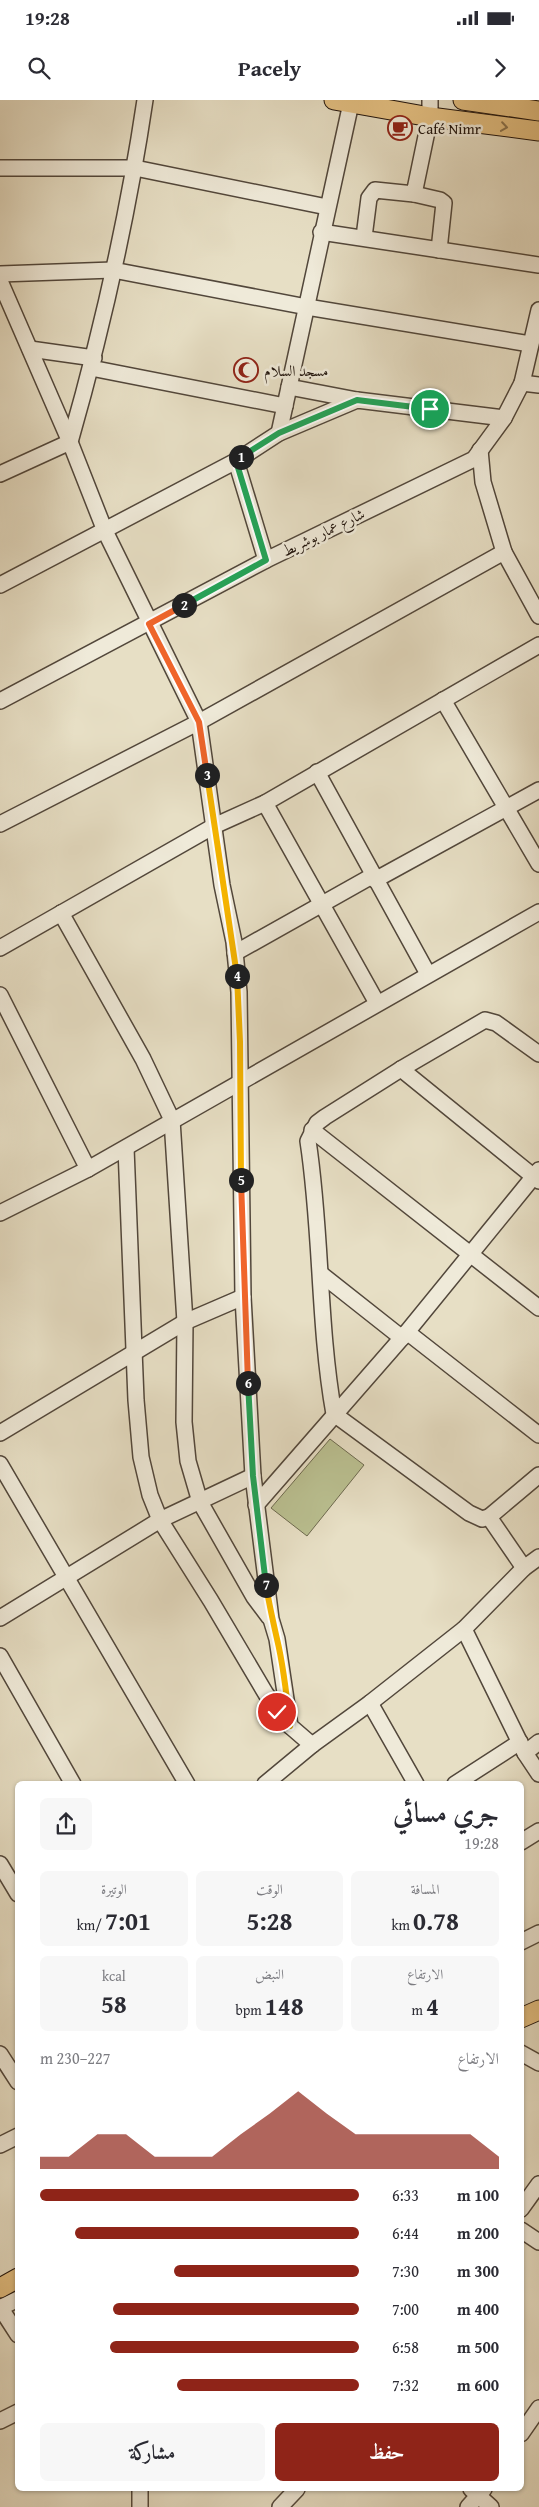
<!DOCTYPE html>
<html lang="ar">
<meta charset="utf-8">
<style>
:root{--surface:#fff;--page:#f7f7f7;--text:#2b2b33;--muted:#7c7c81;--accent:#8f2418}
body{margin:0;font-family:"Gentium Book Plus",Amiri,serif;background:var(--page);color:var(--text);direction:rtl;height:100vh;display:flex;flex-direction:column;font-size:19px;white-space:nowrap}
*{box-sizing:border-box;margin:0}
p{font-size:16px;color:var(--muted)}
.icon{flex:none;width:28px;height:28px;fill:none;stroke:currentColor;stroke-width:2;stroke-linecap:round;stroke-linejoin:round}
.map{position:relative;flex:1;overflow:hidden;direction:ltr}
.panel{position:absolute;left:15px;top:1681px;width:509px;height:710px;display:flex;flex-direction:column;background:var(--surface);border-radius:8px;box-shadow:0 1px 4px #0004;direction:rtl}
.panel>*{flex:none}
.pin{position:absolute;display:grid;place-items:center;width:42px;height:42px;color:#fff;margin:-21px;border:2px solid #fff;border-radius:50%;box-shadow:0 1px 5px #0007}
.km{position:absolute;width:25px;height:25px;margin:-12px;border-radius:50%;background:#222;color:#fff;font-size:14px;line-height:25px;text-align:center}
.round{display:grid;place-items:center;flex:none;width:52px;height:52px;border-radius:8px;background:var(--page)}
.head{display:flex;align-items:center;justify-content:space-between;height:85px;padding:0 25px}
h1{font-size:28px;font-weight:800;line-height:38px}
.metrics{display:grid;grid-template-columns:repeat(3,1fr);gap:8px;height:85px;padding:5px 25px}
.metrics div{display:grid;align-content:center;border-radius:8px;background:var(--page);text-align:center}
.metrics b{font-size:25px;font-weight:800}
.metrics small{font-size:14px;font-weight:400}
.metrics p{font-size:14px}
.chart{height:140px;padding:10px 25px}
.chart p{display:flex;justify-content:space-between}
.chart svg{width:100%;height:90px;margin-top:5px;fill:var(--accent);opacity:.7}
.action{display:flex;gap:10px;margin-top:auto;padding:10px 25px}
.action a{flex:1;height:58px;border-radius:8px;background:var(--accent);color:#fff;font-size:20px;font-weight:800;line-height:58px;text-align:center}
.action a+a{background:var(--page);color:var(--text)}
ul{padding:0 25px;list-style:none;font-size:16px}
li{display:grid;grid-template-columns:80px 60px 1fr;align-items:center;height:38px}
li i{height:12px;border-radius:6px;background:var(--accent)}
.status{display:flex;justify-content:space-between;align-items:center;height:35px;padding:0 25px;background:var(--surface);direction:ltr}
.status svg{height:14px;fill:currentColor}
header{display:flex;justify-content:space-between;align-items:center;height:65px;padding:0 25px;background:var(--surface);font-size:22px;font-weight:800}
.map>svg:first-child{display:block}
.green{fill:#bac091;stroke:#6d6a4f}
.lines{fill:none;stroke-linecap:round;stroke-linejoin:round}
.minor-casing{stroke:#52473b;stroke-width:18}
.major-casing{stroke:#20140d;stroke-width:21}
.minor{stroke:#efead9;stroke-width:15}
.major{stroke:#e4c082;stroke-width:19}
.oneway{stroke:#8c734d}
.split-1-casing{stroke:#fff;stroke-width:10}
.split-2-casing{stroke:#fff;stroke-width:10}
.split-3-casing{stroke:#fff;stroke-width:10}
.split-4-casing{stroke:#fff;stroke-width:10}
.split-5-casing{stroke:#fff;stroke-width:10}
.split-6-casing{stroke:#fff;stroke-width:10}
.split-7-casing{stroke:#fff;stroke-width:10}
.split-8-casing{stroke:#fff;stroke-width:10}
.split-1{stroke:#22a559;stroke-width:6}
.split-2{stroke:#22a559;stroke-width:6}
.split-3{stroke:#f0652b;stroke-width:6}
.split-4{stroke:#f5b400;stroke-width:6}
.split-5{stroke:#f5b400;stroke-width:6}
.split-6{stroke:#f0652b;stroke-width:6}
.split-7{stroke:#22a559;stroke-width:6}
.split-8{stroke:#f5b400;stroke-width:6}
.labels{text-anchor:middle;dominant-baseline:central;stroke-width:5;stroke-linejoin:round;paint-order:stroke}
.poi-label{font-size:15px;fill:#20140d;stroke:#efead9;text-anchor:start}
.street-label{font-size:15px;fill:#20140d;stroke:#efead9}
</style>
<div class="status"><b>19:28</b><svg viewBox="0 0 49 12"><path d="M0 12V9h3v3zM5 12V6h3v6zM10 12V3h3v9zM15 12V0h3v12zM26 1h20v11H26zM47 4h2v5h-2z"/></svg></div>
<header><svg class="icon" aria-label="forward" viewBox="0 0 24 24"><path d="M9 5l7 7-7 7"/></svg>Pacely<svg class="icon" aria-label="search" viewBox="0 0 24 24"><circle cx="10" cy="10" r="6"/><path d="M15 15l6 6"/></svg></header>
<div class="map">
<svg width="539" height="2407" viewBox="0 0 539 2407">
<rect width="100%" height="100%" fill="#e7dfc5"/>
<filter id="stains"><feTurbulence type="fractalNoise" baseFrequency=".004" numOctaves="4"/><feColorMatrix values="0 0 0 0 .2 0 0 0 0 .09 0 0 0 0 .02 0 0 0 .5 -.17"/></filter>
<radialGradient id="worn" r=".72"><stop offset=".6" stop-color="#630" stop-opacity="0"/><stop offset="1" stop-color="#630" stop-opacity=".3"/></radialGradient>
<path class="green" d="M330,1339l34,26 -57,71 -36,-28z"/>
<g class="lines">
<defs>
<g id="minor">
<path d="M0,68h135l192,39"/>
<path d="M414,94l26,6 4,3 -5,47"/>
<path d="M321,132l218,33"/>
<path d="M364,137l5,-39 6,-8 39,4 16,-77v-17"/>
<path d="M0,174l113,-4 194,37 223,37"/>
<path d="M0,181l70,161 35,89 94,191 23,163 12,57 5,50 4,305 10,179 18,143 6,20 13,87 22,19 -47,39"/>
<path d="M30,249l64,9"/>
<path d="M91,268l194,38"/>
<path d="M522,283l17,2"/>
<path d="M289,287l68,13"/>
<path d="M279,333l72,-330"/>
<path d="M480,350l3,32 21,70 35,64"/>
<path d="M236,361l30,99"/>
<path d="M0,374l70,-32c32,-112 58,-227 75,-342"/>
<path d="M0,485l236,-124 43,-28 78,-33 147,18"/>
<path d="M443,600l96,164"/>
<path d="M0,601l266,-141 208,-101 30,-41 18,-35 17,-73"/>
<path d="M317,672l111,202"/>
<path d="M265,703l112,200"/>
<path d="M0,724l199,-102 305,-170"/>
<path d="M375,780l164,-90"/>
<path d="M61,813l82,146 29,61 13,202 -1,100 4,39 12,41 54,95 15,20"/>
<path d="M0,848l214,-122 51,-23 274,-158"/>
<path d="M235,853l137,-77"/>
<path d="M0,895l88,174"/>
<path d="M401,969l138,112"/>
<path d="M312,1030l227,178"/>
<path d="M126,1048l10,252 5,57 9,38 10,25 51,81 55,93 24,32"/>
<path d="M0,1113l88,-44 451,-257"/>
<path d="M321,1174l81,64"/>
<path d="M407,1232l132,103"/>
<path d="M0,1333l185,-111 58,-25"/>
<path d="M0,1364l187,320"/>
<path d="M256,1405l151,-173 132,-162"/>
<path d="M489,1417l50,-42"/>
<path d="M524,1468l-35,-51 -7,2 -13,-6 -135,-99c-16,-90 -12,-182 -26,-273l9,-18 8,-6 76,-48 84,-49 11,3 43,31"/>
<path d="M0,1518l160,-98 93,-44"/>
<path d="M464,1529l61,124 14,21"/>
<path d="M0,1556l73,128"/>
<path d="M370,1603l46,81"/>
<path d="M312,1645l58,-42 94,-74 60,-61 15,-11"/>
<path d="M525,1653l14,-11"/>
<path d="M455,1684l65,-42"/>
<path d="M521,1742l18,-11"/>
<path d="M0,1764l18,30"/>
<path d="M521,1842l18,-9"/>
<path d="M521,1953l18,10"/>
<path d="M0,1954l18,28"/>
<path d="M0,2045l18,-9"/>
<path d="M521,2109l18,-25"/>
<path d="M521,2130l18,12"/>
<path d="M0,2207l18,28"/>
<path d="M0,2208l18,-9"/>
<path d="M0,2321l18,-9"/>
<path d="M521,2334l18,-26"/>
<path d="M140,2389v18"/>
<path d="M471,2389l20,18"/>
<path d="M280,2407l17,-18"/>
<path d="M468,2407l16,-18"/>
</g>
<g id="major">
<path d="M334,0l96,17 109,14"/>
<path d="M463,0l76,11"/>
<path d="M521,1918l18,-8"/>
<path d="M0,2188l18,-10"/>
</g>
</defs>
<use href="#minor" class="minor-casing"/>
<use href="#major" class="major-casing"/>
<use href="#minor" class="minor"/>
<use href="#major" class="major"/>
</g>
<defs><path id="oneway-chevron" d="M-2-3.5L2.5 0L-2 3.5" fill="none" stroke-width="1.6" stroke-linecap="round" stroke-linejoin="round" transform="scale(1.25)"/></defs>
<use class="oneway" href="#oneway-chevron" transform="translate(504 27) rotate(8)"/>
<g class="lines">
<defs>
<path id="split-1" d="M241,357l38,-24 78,-33 73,9"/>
<path id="split-2" d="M184,505l82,-45 -30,-99 5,-4"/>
<path id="split-3" d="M184,505l-35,19 50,98 8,53"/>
<path id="split-4" d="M207,675l30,201"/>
<path id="split-5" d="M237,876l3,66 1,138"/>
<path id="split-6" d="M241,1080l7,203"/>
<path id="split-7" d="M248,1283l5,93 13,109"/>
<path id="split-8" d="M266,1485c3,19 7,36 11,54 7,29 10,58 13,87l-13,-14"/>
</defs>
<use href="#split-1" class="split-1-casing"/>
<use href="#split-2" class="split-2-casing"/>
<use href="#split-3" class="split-3-casing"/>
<use href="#split-4" class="split-4-casing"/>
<use href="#split-5" class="split-5-casing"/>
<use href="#split-6" class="split-6-casing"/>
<use href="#split-7" class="split-7-casing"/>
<use href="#split-8" class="split-8-casing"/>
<use href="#split-1" class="split-1"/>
<use href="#split-2" class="split-2"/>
<use href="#split-3" class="split-3"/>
<use href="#split-4" class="split-4"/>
<use href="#split-5" class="split-5"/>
<use href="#split-6" class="split-6"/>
<use href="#split-7" class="split-7"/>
<use href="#split-8" class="split-8"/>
</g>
<defs>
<symbol id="cafe-ring" viewBox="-11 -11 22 22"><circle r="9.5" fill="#efead9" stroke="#8f2418" stroke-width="1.5"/><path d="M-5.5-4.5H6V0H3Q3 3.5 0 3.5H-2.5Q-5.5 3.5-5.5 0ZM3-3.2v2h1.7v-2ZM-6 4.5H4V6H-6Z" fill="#8f2418"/></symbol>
<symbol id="mosque-ring" viewBox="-11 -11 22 22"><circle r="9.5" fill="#efead9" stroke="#8f2418" stroke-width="1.5"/><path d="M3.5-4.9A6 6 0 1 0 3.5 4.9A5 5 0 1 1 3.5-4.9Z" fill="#8f2418"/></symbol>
</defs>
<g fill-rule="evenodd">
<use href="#cafe-ring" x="386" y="14" width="28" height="28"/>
<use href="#mosque-ring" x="232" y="256" width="28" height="28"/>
</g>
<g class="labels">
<g class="poi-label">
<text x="418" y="28">Café Nimr</text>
<text x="264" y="270">مسجد السلام</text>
</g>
<g class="street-label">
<text transform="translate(323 432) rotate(-26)">شارع عمار بوشريط</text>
</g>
</g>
<rect width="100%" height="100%" filter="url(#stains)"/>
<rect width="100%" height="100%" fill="url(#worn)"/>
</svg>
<div class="pin" style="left:430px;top:309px;background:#1e9e55"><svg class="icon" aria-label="arrive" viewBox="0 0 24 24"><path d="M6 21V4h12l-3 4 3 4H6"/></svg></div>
<div class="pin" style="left:277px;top:1612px;background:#d93025"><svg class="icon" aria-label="check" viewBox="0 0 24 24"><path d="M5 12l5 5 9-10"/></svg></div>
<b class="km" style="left:241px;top:357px">1</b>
<b class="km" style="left:184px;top:505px">2</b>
<b class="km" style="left:207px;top:675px">3</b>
<b class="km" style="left:237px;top:876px">4</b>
<b class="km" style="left:241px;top:1080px">5</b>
<b class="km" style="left:248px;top:1283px">6</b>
<b class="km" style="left:266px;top:1485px">7</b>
<section class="panel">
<div class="head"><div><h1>جري مسائي</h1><p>19:28</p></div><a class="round"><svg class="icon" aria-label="share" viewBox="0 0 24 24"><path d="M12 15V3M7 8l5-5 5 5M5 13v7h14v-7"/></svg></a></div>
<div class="metrics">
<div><p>المسافة</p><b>0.78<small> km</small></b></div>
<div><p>الوقت</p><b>5:28</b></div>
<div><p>الوتيرة</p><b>7:01<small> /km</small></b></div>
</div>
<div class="metrics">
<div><p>الارتفاع</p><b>4<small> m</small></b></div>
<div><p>النبض</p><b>148<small> bpm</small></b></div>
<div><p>kcal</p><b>58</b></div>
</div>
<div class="chart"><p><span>الارتفاع</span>227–230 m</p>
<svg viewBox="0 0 160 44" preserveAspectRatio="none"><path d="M0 44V38L10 38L20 27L30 27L40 38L50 38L60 38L70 27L80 17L90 6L100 17L110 27L120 27L130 27L140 27L150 27L160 38V44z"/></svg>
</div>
<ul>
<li><b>100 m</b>6:33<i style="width:100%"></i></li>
<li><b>200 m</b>6:44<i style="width:89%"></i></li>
<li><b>300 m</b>7:30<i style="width:58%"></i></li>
<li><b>400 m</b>7:00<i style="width:77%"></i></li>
<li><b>500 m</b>6:58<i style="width:78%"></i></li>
<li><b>600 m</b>7:32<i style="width:57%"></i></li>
</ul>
<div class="action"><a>حفظ</a><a>مشاركة</a></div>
</section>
</div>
